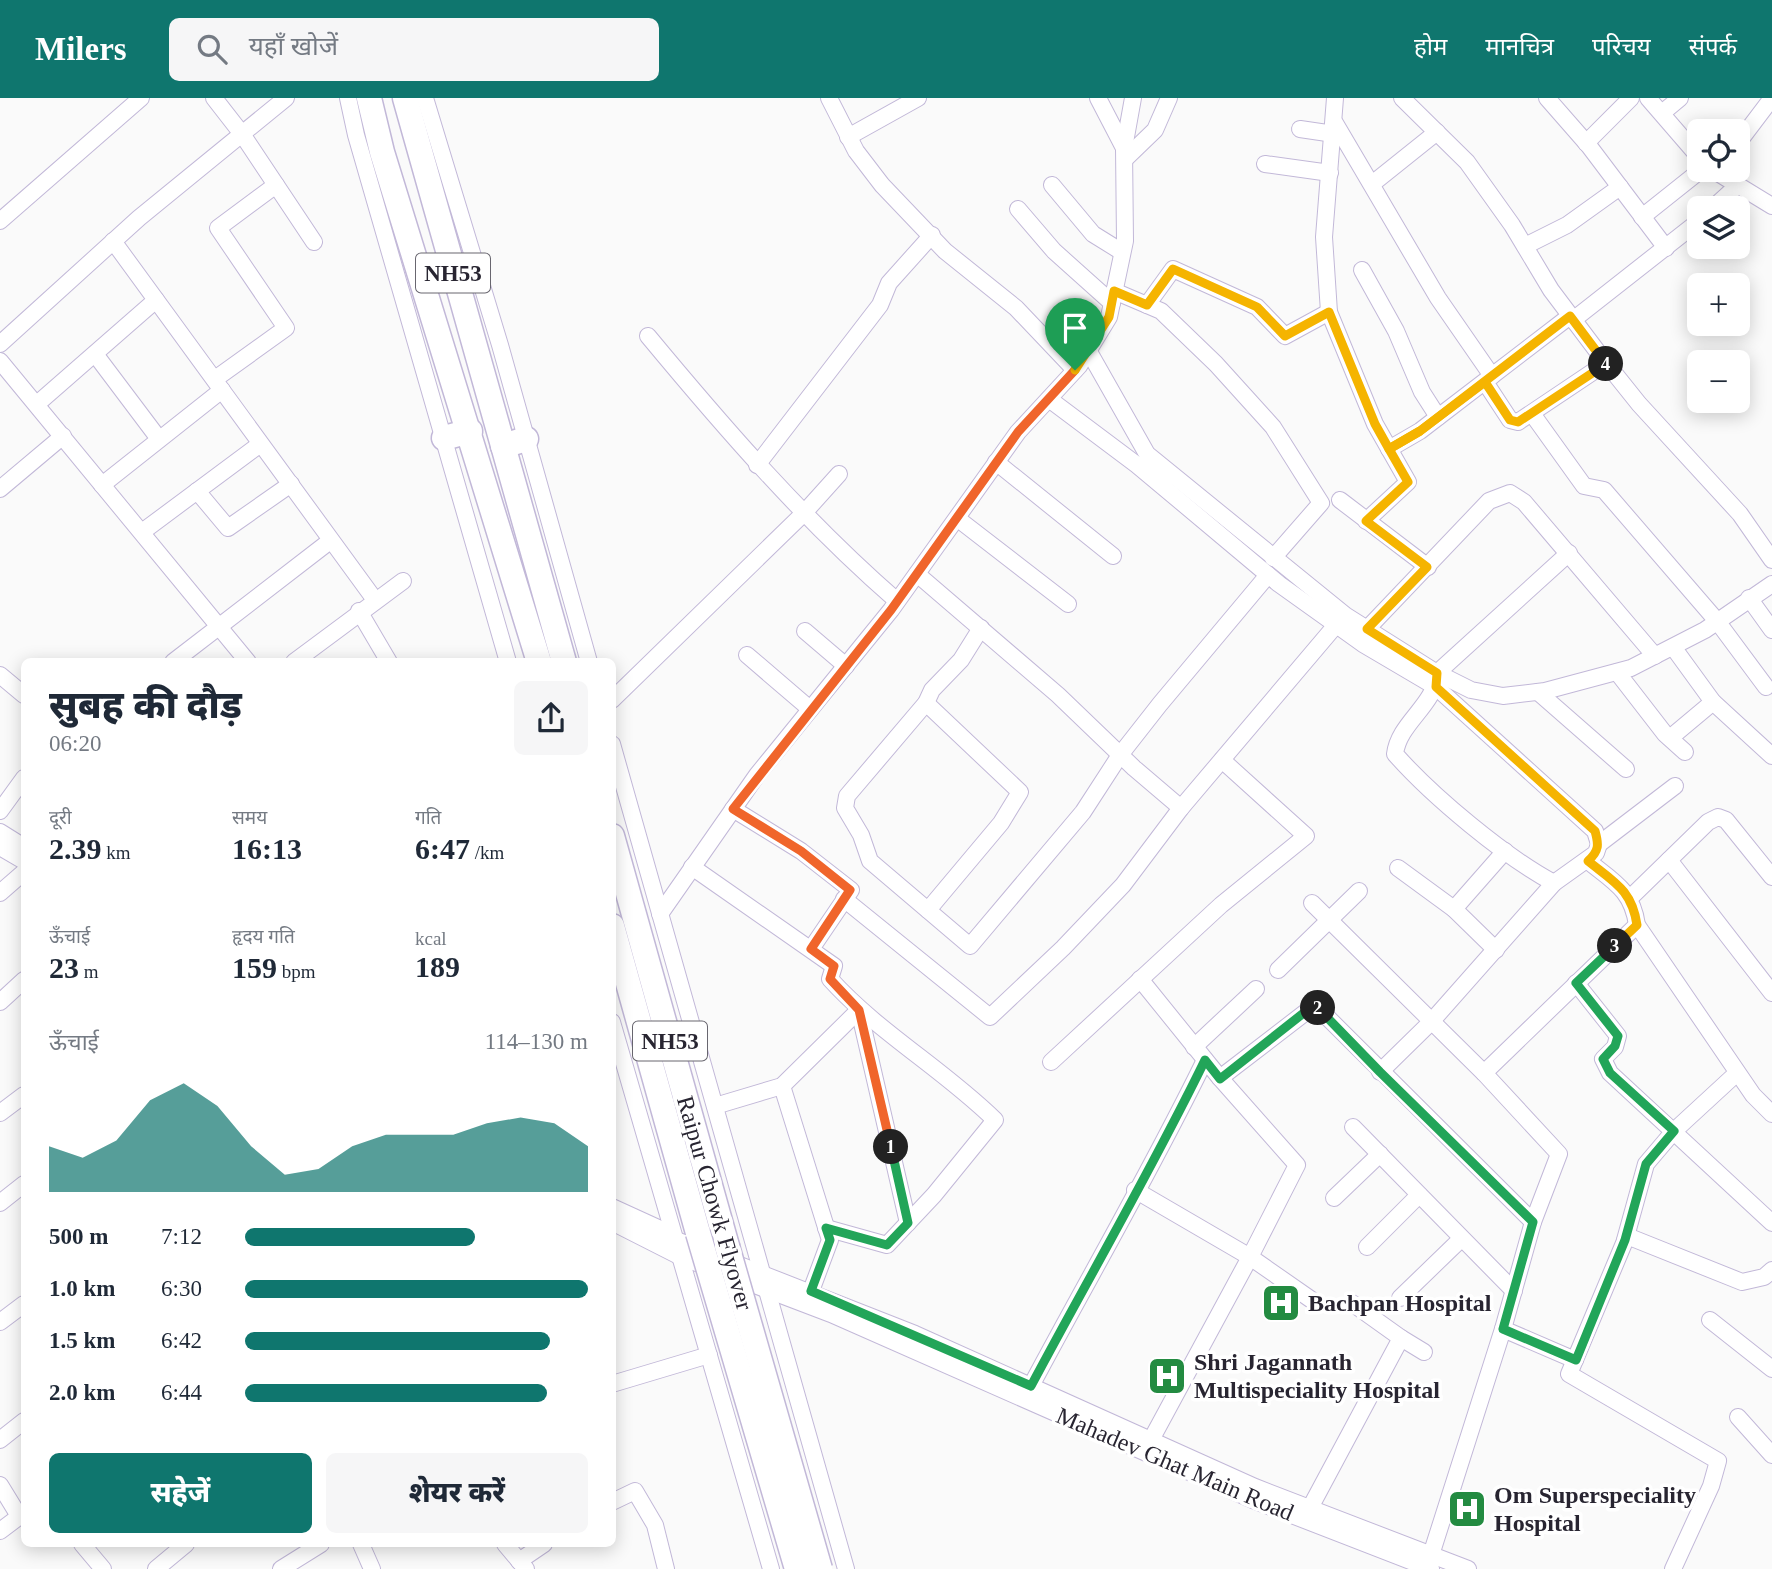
<!DOCTYPE html>
<html lang="hi">
<meta charset="utf-8">
<style>
:root{--surface:#fff;--page:#f6f6f7;--text:#1f2937;--muted:#747a83;--accent:#0f766e}
body{margin:0;font-family:"Times New Roman","Noto Sans Devanagari",serif;background:var(--page);color:var(--text);height:100vh;display:flex;flex-direction:column;font-size:26px;white-space:nowrap}
*{box-sizing:border-box;margin:0}
p{font-size:23px;color:var(--muted)}
.icon{flex:none;width:38px;height:38px;fill:none;stroke:currentColor;stroke-width:2;stroke-linecap:round;stroke-linejoin:round}
.map{position:relative;flex:1;overflow:hidden}
.sheet{position:absolute;left:21px;top:560px;width:595px;height:889px;display:flex;flex-direction:column;background:var(--surface);border-radius:10px;box-shadow:0 4px 18px #0003}
.sheet>*{flex:none}
.tools{position:absolute;left:1687px;top:21px;display:grid;gap:14px}
.tools a{display:grid;place-items:center;width:63px;height:63px;border-radius:10px;background:var(--surface);box-shadow:0 4px 18px #0003;font-size:35px}
.pin{position:absolute;display:grid;place-items:center;width:60px;height:60px;color:#fff;margin:-72px -30px;border-radius:50% 50% 50% 0;rotate:-45deg;box-shadow:0 0 7px #0007}
.pin .icon{rotate:45deg}
.km{position:absolute;width:35px;height:35px;margin:-18px;border-radius:50%;background:#222;color:#fff;font-size:19px;line-height:35px;text-align:center}
.round{display:grid;place-items:center;flex:none;width:74px;height:74px;border-radius:10px;background:var(--page)}
.head{display:flex;align-items:center;justify-content:space-between;height:119px;padding:0 28px}
h1{font-size:38px;font-weight:800;line-height:52px}
.metrics{display:grid;grid-template-columns:repeat(3,1fr);gap:10px;height:119px;padding:7px 28px}
.metrics div{display:grid;align-content:center}
.metrics b{font-size:30px;font-weight:800}
.metrics small{font-size:19px;font-weight:400}
.metrics p{font-size:19px}
.chart{height:196px;padding:14px 28px}
.chart p{display:flex;justify-content:space-between}
.chart svg{width:100%;height:126px;margin-top:7px;fill:var(--accent);opacity:.7}
.action{display:flex;gap:14px;margin-top:auto;padding:14px 28px}
.action a{flex:1;height:80px;border-radius:10px;background:var(--accent);color:#fff;font-size:28px;font-weight:800;line-height:80px;text-align:center}
.action a+a{background:var(--page);color:var(--text)}
ul{padding:0 28px;list-style:none;font-size:23px}
li{display:grid;grid-template-columns:112px 84px 1fr;align-items:center;height:52px}
li i{height:18px;border-radius:9px;background:var(--accent)}
header{display:flex;align-items:center;gap:42px;box-sizing:border-box;height:98px;padding:0 35px;background:var(--accent);color:#fff}
header strong{font-size:33px}
nav{display:flex;gap:38px;margin-inline-start:auto;font-size:24px}
.search{width:490px;height:63px;background:var(--page);display:flex;align-items:center;gap:18px;box-sizing:border-box;padding:0 24px;border-radius:10px;color:var(--muted);font-size:26px}
.map>svg:first-child{display:block}
.lines{fill:none;stroke-linecap:round;stroke-linejoin:round}
.minor-casing{stroke:#c2b8d8;stroke-width:18}
.highway-casing{stroke:#c2b8d8;stroke-width:27}
.minor{stroke:#fff;stroke-width:16}
.highway{stroke:#fff;stroke-width:24}
.highway-bridge-casing{stroke:#c2b8d8;stroke-width:27;stroke-linecap:butt}
.highway-bridge{stroke:#fff;stroke-width:24}
.split-1-casing{stroke:#fff;stroke-width:14}
.split-2-casing{stroke:#fff;stroke-width:14}
.split-3-casing{stroke:#fff;stroke-width:14}
.split-4-casing{stroke:#fff;stroke-width:14}
.split-5-casing{stroke:#fff;stroke-width:14}
.split-1{stroke:#f0652b;stroke-width:9}
.split-2{stroke:#22a559;stroke-width:9}
.split-3{stroke:#22a559;stroke-width:9}
.split-4{stroke:#f5b400;stroke-width:9}
.split-5{stroke:#f5b400;stroke-width:9}
.labels{text-anchor:middle;dominant-baseline:central;stroke-width:7;stroke-linejoin:round;paint-order:stroke}
.shield{fill:#fff;stroke:#68666f;stroke-width:2}
.shield-label{font-size:23px;font-weight:bold;fill:#282531}
.street-label{font-size:24px;fill:#282531;stroke:#fff}
.poi-label{font-size:24px;font-weight:bold;fill:#282531;stroke:#fff;text-anchor:start}
</style>
<header>
<strong>Milers</strong>
<div class="search"><svg class="icon" aria-label="search" viewBox="0 0 24 24"><circle cx="10" cy="10" r="6"/><path d="M15 15l6 6"/></svg>यहाँ खोजें</div>
<nav><a>होम</a><a>मानचित्र</a><a>परिचय</a><a>संपर्क</a></nav>
</header>
<div class="map">
<svg width="1772" height="1471" viewBox="0 0 1772 1471">
<rect width="100%" height="100%" fill="#fafafa"/>
<g class="lines">
<defs>
<g id="minor">
<path d="M214,0l28,36 72,108"/>
<path d="M348,0l8,37 152,527"/>
<path d="M425,0l75,247 89,317"/>
<path d="M829,0l27,53 26,34 63,66 71,57 59,62"/>
<path d="M1098,0l26,50"/>
<path d="M1335,0l-11,139 5,75 46,112 33,58 -42,39"/>
<path d="M1402,0l65,64 45,63 39,65 52,69 36,45 101,110 32,46"/>
<path d="M1547,0l42,48 77,102"/>
<path d="M1648,0l51,59"/>
<path d="M1662,15l18,-15"/>
<path d="M1335,25l103,175 54,78"/>
<path d="M1300,31l34,5"/>
<path d="M848,39l70,-39"/>
<path d="M1586,45l45,-45"/>
<path d="M1738,45l34,-45"/>
<path d="M1125,61l30,-29 14,-32"/>
<path d="M1265,66l65,9"/>
<path d="M1713,72l59,36"/>
<path d="M1372,86l65,-52"/>
<path d="M1052,87l41,49 29,18"/>
<path d="M1713,110l23,-21"/>
<path d="M1018,111l36,42 58,52"/>
<path d="M1642,119l59,-47"/>
<path d="M0,123l141,-123"/>
<path d="M113,143l262,359"/>
<path d="M1525,148l42,-21 53,-38"/>
<path d="M1362,172l34,61 26,61 16,25"/>
<path d="M1114,193l47,20 55,53 57,63 48,76 -48,55"/>
<path d="M1147,207l26,-36 84,38 28,29 44,-24"/>
<path d="M1573,222l126,-99"/>
<path d="M648,238c78,94 157,185 249,265"/>
<path d="M0,246l139,-126 147,-120"/>
<path d="M1088,252l59,104 198,161 92,58 34,17 32,6 42,-5 86,-23 74,-38 67,-46"/>
<path d="M95,256l64,85"/>
<path d="M0,263l248,301"/>
<path d="M215,281l71,-51 -68,-100 58,-43"/>
<path d="M1485,284l25,38 8,2 88,-59"/>
<path d="M1049,301l88,66 142,119 84,60 73,43 159,144 4,13 -3,9 -42,30 -123,139 -51,50"/>
<path d="M37,306l119,-104"/>
<path d="M1533,317l51,71 20,4 113,131 49,66"/>
<path d="M1389,351l31,-18 150,-115"/>
<path d="M996,364l117,94"/>
<path d="M757,367l123,-160 9,-22 43,-48"/>
<path d="M102,387l120,-95"/>
<path d="M0,391l63,-53"/>
<path d="M197,393l31,37 63,-44"/>
<path d="M1340,402l88,67"/>
<path d="M958,421l110,85"/>
<path d="M142,434l117,-87"/>
<path d="M917,476l141,121 76,73 47,40"/>
<path d="M1749,500l23,32"/>
<path d="M359,513l30,51"/>
<path d="M981,530l-20,32 -29,30 -6,13 -79,93 -2,12 16,27 9,26 100,85 113,-134 37,-57 40,-51 108,-129"/>
<path d="M1367,531l122,-128 21,-8 14,9 131,154"/>
<path d="M805,533l41,35"/>
<path d="M1673,549l40,55 59,54"/>
<path d="M747,557l63,54"/>
<path d="M173,564l157,-121"/>
<path d="M294,564l109,-81"/>
<path d="M1617,574l48,62 20,18"/>
<path d="M0,577l24,20"/>
<path d="M1538,594l88,77"/>
<path d="M612,602l191,-186 36,-40"/>
<path d="M926,605l94,89 -19,31 -73,87"/>
<path d="M1670,640l43,-36"/>
<path d="M612,646l234,825"/>
<path d="M733,711l68,42 50,39 -40,59"/>
<path d="M0,713l24,-33"/>
<path d="M0,734l24,15"/>
<path d="M1599,746l76,-58"/>
<path d="M0,749l24,14"/>
<path d="M1669,762l103,133"/>
<path d="M1588,763c26,21 44,29 49,64l116,170 19,19"/>
<path d="M692,769l142,99 -4,13c49,54 113,90 165,141l-61,75 -47,50 -61,-17"/>
<path d="M1398,770l56,41 42,41"/>
<path d="M1554,785c-49,-26 -122,-87 -159,-129 4,-32 41,-49 42,-81l132,-120"/>
<path d="M0,795l24,-21"/>
<path d="M1630,800l78,-76 10,-5 8,3 46,57"/>
<path d="M844,801l146,118 73,-69 60,-63 58,-77 155,-183"/>
<path d="M1312,805l172,170 75,81 -26,68 -30,107 -72,226"/>
<path d="M1454,811l51,-58"/>
<path d="M660,816l97,-139 134,-165 127,-178 61,-66 30,-49 16,-76 -1,-93 9,-50"/>
<path d="M1278,872l81,-79"/>
<path d="M1140,881l80,99 77,87 -47,92 66,46"/>
<path d="M1576,885l42,53 -3,11 -12,12 7,14 162,150"/>
<path d="M0,904l24,-22"/>
<path d="M859,912l49,213"/>
<path d="M612,924l159,547"/>
<path d="M1194,949l62,-58"/>
<path d="M1051,964l170,-157 85,-69 -84,-76"/>
<path d="M1484,975l153,-148"/>
<path d="M1220,980l95,-73 218,217"/>
<path d="M782,988l48,154 -19,51"/>
<path d="M715,1008l67,-20 77,-76"/>
<path d="M0,1015l24,-18"/>
<path d="M1353,1029l161,164"/>
<path d="M1135,1092l115,67 -99,183"/>
<path d="M1334,1100l46,-44"/>
<path d="M0,1105l24,-19"/>
<path d="M612,1109l46,21 18,12 239,94 340,153 213,82"/>
<path d="M612,1124l69,35 150,57 422,186 178,69"/>
<path d="M1625,1142l21,-76 28,-33 63,-58"/>
<path d="M1367,1149l52,-52"/>
<path d="M1400,1200l61,-59"/>
<path d="M1710,1222l62,49"/>
<path d="M0,1224l24,-18"/>
<path d="M1503,1231l72,31"/>
<path d="M1401,1240l23,14"/>
<path d="M612,1286l97,-29"/>
<path d="M1031,1288c58,-109 120,-215 174,-326"/>
<path d="M1738,1319l34,38"/>
<path d="M0,1342l24,-19"/>
<path d="M0,1387l19,31"/>
<path d="M612,1404l23,-11 20,34 11,44"/>
<path d="M1310,1410l91,-170 -49,-35"/>
<path d="M0,1433l24,-18"/>
<path d="M82,1446l21,25"/>
<path d="M361,1446l11,25"/>
<path d="M505,1446l21,25"/>
<path d="M519,1463l25,-17"/>
<path d="M156,1471l30,-25"/>
<path d="M281,1471l40,-25"/>
<path d="M1673,1471l38,-83 7,-25 -149,-87 58,-138 115,46 22,-5 8,-7"/>
</g>
<g id="highway">
<path d="M369,0l13,54 157,510"/>
<path d="M405,0l159,564"/>
<path d="M444,340l26,-7"/>
<path d="M503,348l23,-7"/>
<path d="M612,738l115,410"/>
<path d="M612,828l86,307"/>
</g>
</defs>
<use href="#minor" class="minor-casing"/>
<use href="#highway" class="highway-casing"/>
<use href="#minor" class="minor"/>
<use href="#highway" class="highway"/>
<defs>
<g id="highway-bridge">
<path d="M698,1135l99,336"/>
<path d="M727,1148l93,323"/>
</g>
</defs>
<use href="#highway-bridge" class="highway-bridge-casing"/>
<use href="#highway-bridge" class="highway-bridge"/>
</g>
<g class="lines">
<defs>
<path id="split-1" d="M891,1049l-32,-137 -29,-31 4,-13 -23,-17 39,-59 -49,-39 -68,-42 158,-199 127,-178 57,-62"/>
<path id="split-2" d="M891,1049l17,76 -21,22 -61,-17 4,12 -19,51 220,95c58,-109 120,-215 174,-326l15,19 95,-75 3,4"/>
<path id="split-3" d="M1318,910l62,64 153,150 -30,107 73,31 49,-120 21,-76 28,-33 -64,-58 -7,-14 12,-13 3,-10 -42,-53 39,-37"/>
<path id="split-4" d="M1606,266l-88,58 -8,-2 -25,-38 -65,49 -31,18 19,33 -42,39 61,46 -60,62 70,44 -1,14 159,144c4,14 4,20 -7,30 26,21 44,29 49,64l-22,21"/>
<path id="split-5" d="M1075,272l34,-53 5,-26 33,14 26,-36 84,38 28,29 44,-24 46,112 14,25 31,-18 150,-115 36,48"/>
</defs>
<use href="#split-1" class="split-1-casing"/>
<use href="#split-2" class="split-2-casing"/>
<use href="#split-3" class="split-3-casing"/>
<use href="#split-4" class="split-4-casing"/>
<use href="#split-5" class="split-5-casing"/>
<use href="#split-1" class="split-1"/>
<use href="#split-2" class="split-2"/>
<use href="#split-3" class="split-3"/>
<use href="#split-4" class="split-4"/>
<use href="#split-5" class="split-5"/>
</g>
<defs>
<symbol id="hospital-square" viewBox="-11 -11 22 22"><rect x="-9" y="-9" width="18" height="18" rx="4" fill="#238b41" stroke="#fff"/><path d="M-5-5h3v3.5h4V-5h3V5h-3V1.5h-4V5h-3Z" fill="#fff"/></symbol>
</defs>
<g fill-rule="evenodd">
<use href="#hospital-square" x="1259" y="1183" width="44" height="44"/>
<use href="#hospital-square" x="1145" y="1256" width="44" height="44"/>
<use href="#hospital-square" x="1445" y="1389" width="44" height="44"/>
</g>
<g class="labels">
<g class="shield">
<rect x="416" y="155.5" width="74" height="39" rx="5"/>
<rect x="633" y="923.5" width="74" height="39" rx="5"/>
</g>
<g class="shield-label">
<text x="453" y="175">NH53</text>
<text x="670" y="943">NH53</text>
</g>
<g class="street-label">
<text transform="translate(715 1105) rotate(74)">Raipur Chowk Flyover</text>
<text transform="translate(1175 1366) rotate(23)">Mahadev Ghat Main Road</text>
</g>
<g class="poi-label">
<text x="1308" y="1205">Bachpan Hospital</text>
<text x="1194" y="1264">Shri Jagannath<tspan x="1194" dy="28">Multispeciality Hospital</tspan></text>
<text x="1494" y="1397">Om Superspeciality<tspan x="1494" dy="28">Hospital</tspan></text>
</g>
</g>
</svg>
<div class="tools">
<a><svg class="icon" aria-label="locate" viewBox="0 0 24 24"><circle cx="12" cy="12" r="6"/><path d="M12 2v4M12 18v4M2 12h4M18 12h4"/></svg></a>
<a><svg class="icon" aria-label="layers" viewBox="0 0 24 24"><path d="M12 4l9 5-9 5-9-5zM3 14l9 5 9-5"/></svg></a>
<a>+</a>
<a>−</a>
</div>
<div class="pin" style="left:1075px;top:272px;background:#1e9e55"><svg class="icon" aria-label="arrive" viewBox="0 0 24 24"><path d="M6 21V4h12l-3 4 3 4H6"/></svg></div>
<b class="km" style="left:891px;top:1049px">1</b>
<b class="km" style="left:1318px;top:910px">2</b>
<b class="km" style="left:1615px;top:848px">3</b>
<b class="km" style="left:1606px;top:266px">4</b>
<section class="sheet">
<div class="head"><div><h1>सुबह की दौड़</h1><p>06:20</p></div><a class="round"><svg class="icon" aria-label="share" viewBox="0 0 24 24"><path d="M12 15V3M7 8l5-5 5 5M5 13v7h14v-7"/></svg></a></div>
<div class="metrics">
<div><p>दूरी</p><b>2.39<small> km</small></b></div>
<div><p>समय</p><b>16:13</b></div>
<div><p>गति</p><b>6:47<small> /km</small></b></div>
</div>
<div class="metrics">
<div><p>ऊँचाई</p><b>23<small> m</small></b></div>
<div><p>हृदय गति</p><b>159<small> bpm</small></b></div>
<div><p>kcal</p><b>189</b></div>
</div>
<div class="chart"><p><span>ऊँचाई</span>114–130 m</p>
<svg viewBox="0 0 160 44" preserveAspectRatio="none"><path d="M0 44V28L10 32L20 26L30 12L40 6L50 14L60 28L70 38L80 36L90 28L100 24L110 24L120 24L130 20L140 18L150 20L160 28V44z"/></svg>
</div>
<ul>
<li><b>500 m</b>7:12<i style="width:67%"></i></li>
<li><b>1.0 km</b>6:30<i style="width:100%"></i></li>
<li><b>1.5 km</b>6:42<i style="width:89%"></i></li>
<li><b>2.0 km</b>6:44<i style="width:88%"></i></li>
</ul>
<div class="action"><a>सहेजें</a><a>शेयर करें</a></div>
</section>
</div>
